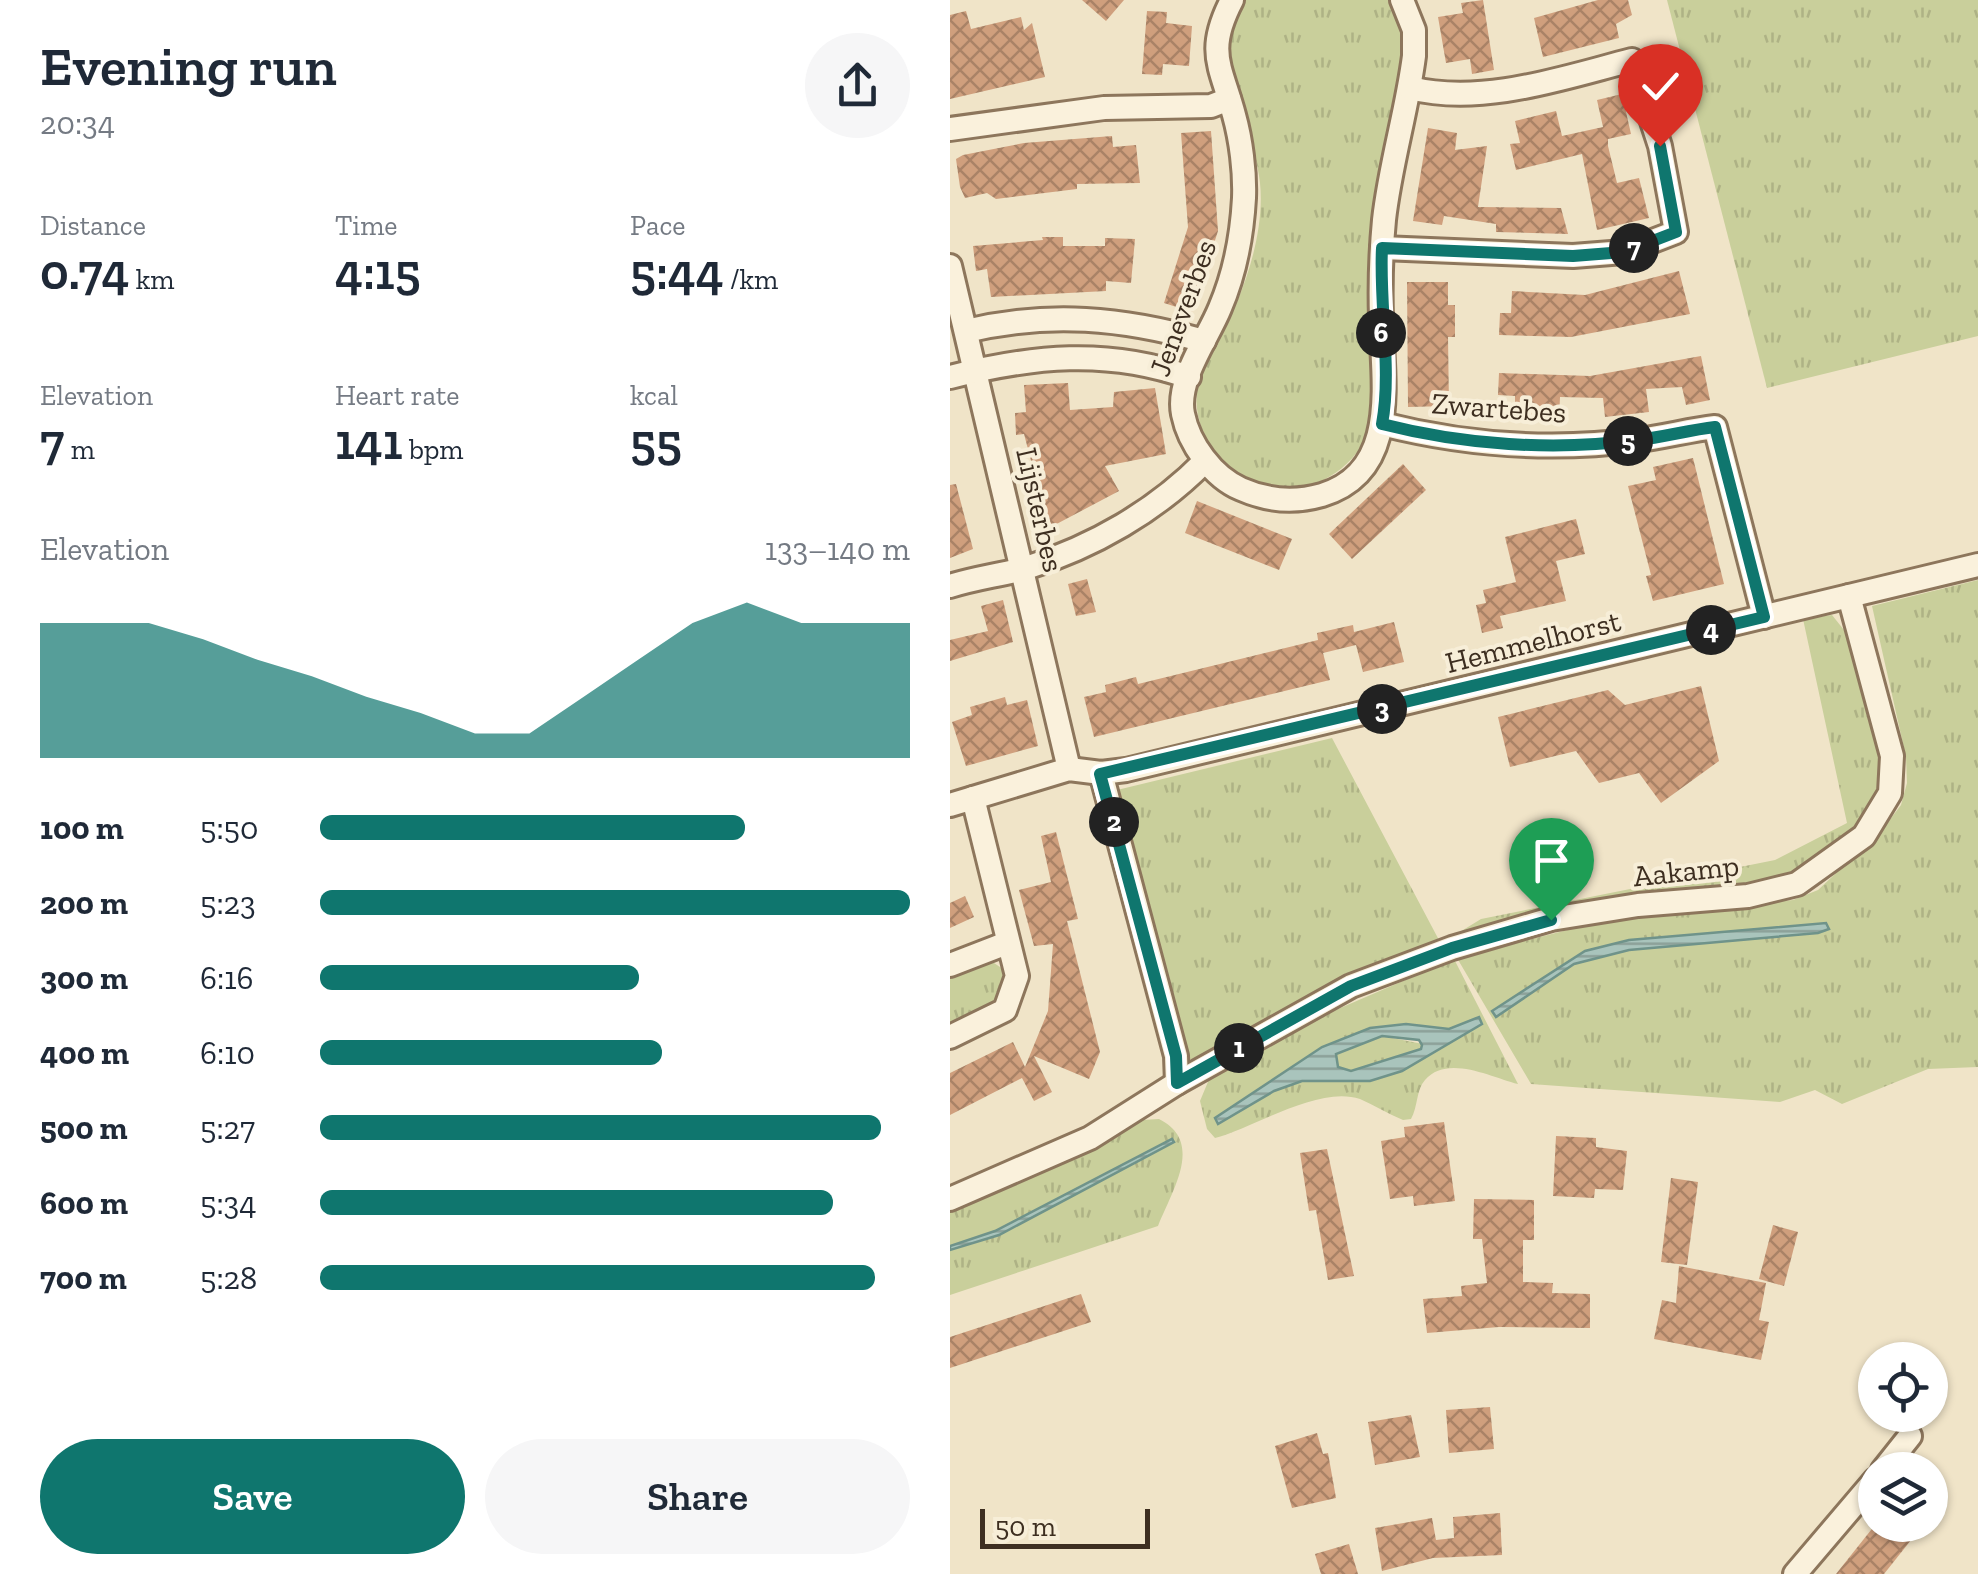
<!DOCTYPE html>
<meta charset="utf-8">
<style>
:root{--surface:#fff;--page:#f6f6f7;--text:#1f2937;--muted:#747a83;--accent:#0f766e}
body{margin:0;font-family:"Zilla Slab",serif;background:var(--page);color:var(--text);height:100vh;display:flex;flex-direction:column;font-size:38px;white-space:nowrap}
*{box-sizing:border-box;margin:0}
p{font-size:32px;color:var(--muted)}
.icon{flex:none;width:55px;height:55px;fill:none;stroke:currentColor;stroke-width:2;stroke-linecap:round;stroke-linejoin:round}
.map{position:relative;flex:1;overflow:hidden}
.sheet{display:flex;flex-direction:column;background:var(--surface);width:950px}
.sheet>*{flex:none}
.controls{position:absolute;left:908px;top:1342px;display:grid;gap:20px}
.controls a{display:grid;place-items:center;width:90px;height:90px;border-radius:50%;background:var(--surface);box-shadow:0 2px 8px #0004;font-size:50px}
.scale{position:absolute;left:30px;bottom:25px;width:170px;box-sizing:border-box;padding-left:10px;border:5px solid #3d2e20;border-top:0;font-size:28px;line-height:35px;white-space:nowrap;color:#3d2e20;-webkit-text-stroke:8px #f7eed8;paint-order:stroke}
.pin{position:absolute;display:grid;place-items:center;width:85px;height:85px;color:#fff;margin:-102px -42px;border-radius:50% 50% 50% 0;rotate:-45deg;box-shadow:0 0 10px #0007}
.pin .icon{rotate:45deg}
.km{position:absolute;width:50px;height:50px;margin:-25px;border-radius:50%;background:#222;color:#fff;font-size:28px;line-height:50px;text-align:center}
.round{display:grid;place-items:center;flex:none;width:105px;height:105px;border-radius:52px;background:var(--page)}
.head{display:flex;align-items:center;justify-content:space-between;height:170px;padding:0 40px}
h1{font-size:55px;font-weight:600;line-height:75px}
.stats{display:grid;grid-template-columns:repeat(3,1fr);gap:15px;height:170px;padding:10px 40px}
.stats div{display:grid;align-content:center}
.stats b{font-size:50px;font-weight:600}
.stats small{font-size:28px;font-weight:400}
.stats p{font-size:28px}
.chart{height:280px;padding:20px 40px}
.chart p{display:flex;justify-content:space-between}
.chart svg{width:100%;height:180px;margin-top:10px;fill:var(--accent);opacity:.7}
.action{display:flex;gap:20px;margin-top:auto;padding:20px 40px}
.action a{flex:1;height:115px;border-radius:60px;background:var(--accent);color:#fff;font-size:40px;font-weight:600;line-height:115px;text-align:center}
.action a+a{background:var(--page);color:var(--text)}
ul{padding:0 40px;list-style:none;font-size:32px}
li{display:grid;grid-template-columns:160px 120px 1fr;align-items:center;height:75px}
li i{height:25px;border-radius:12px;background:var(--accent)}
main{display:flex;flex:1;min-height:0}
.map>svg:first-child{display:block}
.grass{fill:url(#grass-tufts);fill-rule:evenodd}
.water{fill:url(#water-rules);stroke:#6f938a;stroke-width:2.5;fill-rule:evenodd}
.building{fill:url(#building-cross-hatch)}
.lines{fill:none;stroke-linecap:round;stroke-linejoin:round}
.minor-casing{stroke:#8d765c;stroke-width:28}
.minor{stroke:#faf1dc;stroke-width:22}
.route-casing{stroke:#fff;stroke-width:20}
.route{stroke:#0f766e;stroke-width:12}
.labels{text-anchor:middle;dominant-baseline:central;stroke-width:8;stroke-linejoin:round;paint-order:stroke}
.street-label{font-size:30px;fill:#3d2e20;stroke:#f7eed8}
</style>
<main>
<section class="sheet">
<div class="head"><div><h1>Evening run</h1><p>20:34</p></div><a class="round"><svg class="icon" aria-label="share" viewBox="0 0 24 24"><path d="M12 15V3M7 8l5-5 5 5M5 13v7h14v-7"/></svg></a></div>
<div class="stats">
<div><p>Distance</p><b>0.74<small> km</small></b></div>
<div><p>Time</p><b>4:15</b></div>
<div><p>Pace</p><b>5:44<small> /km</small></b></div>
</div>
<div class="stats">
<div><p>Elevation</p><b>7<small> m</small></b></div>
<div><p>Heart rate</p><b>141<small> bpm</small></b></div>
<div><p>kcal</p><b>55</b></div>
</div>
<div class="chart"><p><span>Elevation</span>133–140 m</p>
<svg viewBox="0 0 160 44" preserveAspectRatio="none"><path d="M0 44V11L10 11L20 11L30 15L40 20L50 24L60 29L70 33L80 38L90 38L100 29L110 20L120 11L130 6L140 11L150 11L160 11V44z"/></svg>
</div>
<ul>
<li><b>100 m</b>5:50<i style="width:72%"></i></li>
<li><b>200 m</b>5:23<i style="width:100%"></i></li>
<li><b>300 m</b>6:16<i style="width:54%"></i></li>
<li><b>400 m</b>6:10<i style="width:58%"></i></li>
<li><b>500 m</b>5:27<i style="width:95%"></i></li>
<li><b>600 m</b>5:34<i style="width:87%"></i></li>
<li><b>700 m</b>5:28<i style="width:94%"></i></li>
</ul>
<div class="action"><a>Save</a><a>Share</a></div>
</section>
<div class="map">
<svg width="1028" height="1574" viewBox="0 0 1028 1574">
<defs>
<pattern id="grass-tufts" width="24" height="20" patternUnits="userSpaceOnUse" patternTransform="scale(2.5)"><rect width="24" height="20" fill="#c9cf9b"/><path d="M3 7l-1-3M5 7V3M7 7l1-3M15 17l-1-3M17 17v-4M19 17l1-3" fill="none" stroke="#aeb285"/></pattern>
<pattern id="water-rules" width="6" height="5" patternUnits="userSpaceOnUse" patternTransform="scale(2.5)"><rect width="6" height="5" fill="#a9c4bc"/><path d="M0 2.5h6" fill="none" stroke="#8ba098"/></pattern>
<pattern id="building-cross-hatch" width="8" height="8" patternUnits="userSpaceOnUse" patternTransform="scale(2.5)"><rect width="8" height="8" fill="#cf9f7d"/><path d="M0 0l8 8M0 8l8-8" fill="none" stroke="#a98266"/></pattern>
</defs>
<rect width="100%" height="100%" fill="#f0e4c8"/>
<g class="grass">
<path d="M292,0h147l10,12 6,40 -28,158 -4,214c-35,90 -155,87 -175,-9 -9,-40 25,-79 39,-113 15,-36 27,-80 23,-119 -4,-50 -57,-142 -18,-183z"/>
<path d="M717,0h311v336l-211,52z"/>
<path d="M1028,580v487l-50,2 -86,35 -27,-14 -35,12 -249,-18 -74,-126 154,-39 182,-19 25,-10 64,-60 19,-25 6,-22 -1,-26 -34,-151z"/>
<path d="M882,615l28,35 28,125 -22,42 -83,65 -138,11 -195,45 31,-19 294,-59 72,-37 -44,-204z"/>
<path d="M382,738l108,204 -138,56 -102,61h-15l-68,-269z"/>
<path d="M504,959l64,125c-27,-7 -71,-30 -93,-4 -9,10 -7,27 -14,39l-8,1c-15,-6 -29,-15 -43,-21 -41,-14 -104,28 -145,39l-8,-9 -7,-28 10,-24 70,-43zM529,1017l3,7c-37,17 -70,47 -111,56 -22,5 -47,-3 -70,1 -29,5 -57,27 -83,42l-3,-5 107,-71 84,-23 43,5z"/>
<path d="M41,961l18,12 -2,23 -57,35v-58z"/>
<path d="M432,1036l41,8 -2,5 -70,22 -13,-4 -2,-13z"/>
<path d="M209,1119c46,23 13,71 -1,107l-208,69v-45l49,-15 173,-96 -177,92 -45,15v-35l102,-43 90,-48z"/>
</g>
<g class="water">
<path d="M876,923l3,6 -11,4 -189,17 -55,14 -78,53 -4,-6 93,-60 44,-11z"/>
<path d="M529,1017l3,7 -80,47 -32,10h-68l-28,10 -56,33 -3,-6 107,-71 48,-19 36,-4 43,5zM432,1036l37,4 3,5 -1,4 -70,22 -13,-4 -2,-13z"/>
<path d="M222,1139l2,3 -175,93 -49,15v-4l45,-15z"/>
</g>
<g class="building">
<path d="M132,0h42l-18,21z"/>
<path d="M533,0l11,70 -22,4 -2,-15 -24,4 -8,-46 25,-4 -2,-10z"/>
<path d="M648,0h30l4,15 -16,9 3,14 -76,19 -9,-39z"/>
<path d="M16,11l5,18 50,-12 3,13 8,-7 13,54 -95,22v-84z"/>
<path d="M197,11l20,1 -1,11 26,3 -3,40 -26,-2 -1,11 -20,-1z"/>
<path d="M672,94l9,40 -23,5v7l9,37 22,-5 10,40 -52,12 -15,-76 -66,16 -6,-26 10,-1 -5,-22 41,-10 6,25 41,-9 -6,-27z"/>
<path d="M478,128l29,5 -2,17 32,-4 -9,61 83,1 7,26 -72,-2v-8l-52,-8 -2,9 -29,-4z"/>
<path d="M261,131l7,100 -26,81 -28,-9 24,-76 -7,-94z"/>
<path d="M162,136l1,11 23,-2 4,38 -63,1v5l-81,10 -9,-6 -22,5 -5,-11 -4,-28 7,-4 61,-12z"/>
<path d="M92,237h21v9h42v-8l30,1 -4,44 -25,-2v10l-115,6 -4,-28 -11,2 -3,-25 70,-6z"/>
<path d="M729,271l11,43 -119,23 -72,-2 1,-22h11l1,-22 73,4z"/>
<path d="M457,282h41v23h7v32h-7l1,69 -41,1z"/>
<path d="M751,356l9,44 -24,5 -4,-18 -36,2 3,23 -44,5 -2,-19 -43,-1 -1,23 -44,-2v-22l-17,-1 1,-22 91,3z"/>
<path d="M118,383l2,27 43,-3 1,-15 41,-4 11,66 -61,12 14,25 -70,37 -18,-33 8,-4 -15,-57 -8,1 -1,-22 11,-1 -2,-27z"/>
<path d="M743,458l31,126 -71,17 -7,-25 5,-1 -23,-89 28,-6 -3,-13z"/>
<path d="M453,464l23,26 -74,69 -23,-25z"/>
<path d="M6,484l17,65 -23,9v-73z"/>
<path d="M247,501l95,38 -13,31 -94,-37z"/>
<path d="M626,519l9,35 -29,7 10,40 -66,15 3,12 -21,5 -6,-28 10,-2 -3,-13 33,-8 -11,-45z"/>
<path d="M137,579l9,33 -20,4 -8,-32z"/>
<path d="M53,600l10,42 -63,19v-21l38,-9 -7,-25z"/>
<path d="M444,622l10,40 -41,10 -7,-27 -33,8 7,27 -236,57 -10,-40 22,-5 -1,-7 31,-8 2,7 180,-44 -1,-7 36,-8 1,7z"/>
<path d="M751,686l18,75 -58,42 -22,-30 -40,10 -23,-32 -66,16 -12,-50 110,-27 17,15z"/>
<path d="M55,697l2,8 20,-5 11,46 -72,20 -14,-44 20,-7 -2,-8z"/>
<path d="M106,832l22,87 -11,2 33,131 -11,27 -55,-23 18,36 -18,9 -12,-23 -72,37v-42l63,-31 12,25 23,-56 5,-67 -19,2 -15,-56 32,-8 -10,-46z"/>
<path d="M15,896l9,21 -24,11v-25z"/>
<path d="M494,1122l11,79 -41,5 -1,-10 -23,3 -9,-58 24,-4 -1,-10z"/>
<path d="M606,1136l40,2v9l31,4 -4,39 -28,-1 -1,9 -41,-2z"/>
<path d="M377,1149l27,127 -26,4 -12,-70 -7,1 -9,-58z"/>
<path d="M721,1178l27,4 -11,83 -26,-3z"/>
<path d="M524,1199l60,1v40h-11v42l30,1 -1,10 38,1v34l-91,-1 -72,6 -4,-34 39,-3 -1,-10 26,-3 -5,-44h-9z"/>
<path d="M823,1225l25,7 -14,54 -25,-7z"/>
<path d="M729,1266l87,17 -7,37 10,2 -8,38 -107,-21 8,-39 14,3z"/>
<path d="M131,1294l10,28 -141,46v-31z"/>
<path d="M540,1407l4,42 -45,4 -3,-43z"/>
<path d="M461,1415l9,42 -45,8 -7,-43z"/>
<path d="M367,1433l6,21 5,-1 8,45 -44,10 -17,-62z"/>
<path d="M550,1513l2,42 -69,3 -51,13 -7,-43 57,-10 4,22 18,-2 -1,-21z"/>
<path d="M925,1525h48l-39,49h-48z"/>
<path d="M399,1544l9,30h-37l-6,-20z"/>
</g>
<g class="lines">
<defs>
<g id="minor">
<path d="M282,0c-27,52 -11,66 2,115 7,25 11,57 10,83 -2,37 -9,75 -24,110 -12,30 -44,72 -37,106 6,30 30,63 58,75 27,12 53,14 81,6 79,-24 60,-115 59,-177 -1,-32 0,-66 3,-98 6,-55 23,-109 30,-164v-26l-12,-30"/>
<path d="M0,129l154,-21 107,-2 18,-7"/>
<path d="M432,248l191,8 51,-4 52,-20 -16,-86 -28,-86c-70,18 -150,46 -222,28"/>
<path d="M0,266l119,503"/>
<path d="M16,331c83,-20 157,-13 238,10"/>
<path d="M0,377c82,-21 157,-29 239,0"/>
<path d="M432,424c83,21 171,27 256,16 26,-3 51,-10 77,-13l49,190"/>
<path d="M0,586c25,-8 51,-11 76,-18 67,-21 130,-57 179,-107"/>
<path d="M151,773l75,283 1,27"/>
<path d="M0,805l119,-36 32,4 25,-3 852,-205"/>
<path d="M0,965l57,-22"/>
<path d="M0,1037l55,-27 12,-34 -44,-178"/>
<path d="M0,1199l140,-61 87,-55 174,-97 101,-38 99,-29 87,-14 110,-9 49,-12 67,-48 26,-43 2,-37 -43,-160"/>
<path d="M933,1470l27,-34"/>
<path d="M845,1574l80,-94"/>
</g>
</defs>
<use href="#minor" class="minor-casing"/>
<use href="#minor" class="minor"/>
</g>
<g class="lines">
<defs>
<path id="route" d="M601,920l-99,28 -101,38 -174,97 -1,-27 -76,-282 664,-157 -49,-190c-26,3 -51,10 -77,13 -85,11 -174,5 -256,-16 10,-53 -3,-120 0,-176l191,8 51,-4 52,-20 -16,-86"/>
</defs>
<use href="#route" class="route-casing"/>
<use href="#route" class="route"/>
</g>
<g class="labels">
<g class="street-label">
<text transform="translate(233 308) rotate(-70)">Jeneverbes</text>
<text transform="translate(549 408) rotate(4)">Zwartebes</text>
<text transform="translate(90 510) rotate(77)">Lijsterbes</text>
<text transform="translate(583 642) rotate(-14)">Hemmelhorst</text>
<text transform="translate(736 871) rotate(-6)">Aakamp</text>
</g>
</g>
</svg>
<div class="controls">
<a><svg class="icon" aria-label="locate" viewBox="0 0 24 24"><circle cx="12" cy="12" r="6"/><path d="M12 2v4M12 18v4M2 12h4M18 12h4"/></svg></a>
<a><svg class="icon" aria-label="layers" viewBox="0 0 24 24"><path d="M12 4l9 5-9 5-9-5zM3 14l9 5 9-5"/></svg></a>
</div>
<div class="scale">50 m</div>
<div class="pin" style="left:601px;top:920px;background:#1e9e55"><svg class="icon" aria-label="arrive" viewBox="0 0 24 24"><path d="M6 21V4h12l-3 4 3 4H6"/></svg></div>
<div class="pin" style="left:710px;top:146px;background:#d93025"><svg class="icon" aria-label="check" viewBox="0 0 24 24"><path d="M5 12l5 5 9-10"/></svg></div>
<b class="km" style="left:289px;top:1048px">1</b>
<b class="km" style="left:164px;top:822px">2</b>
<b class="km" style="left:432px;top:709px">3</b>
<b class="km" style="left:761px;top:630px">4</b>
<b class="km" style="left:678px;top:441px">5</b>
<b class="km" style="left:431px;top:333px">6</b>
<b class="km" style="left:684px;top:248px">7</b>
</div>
</main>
